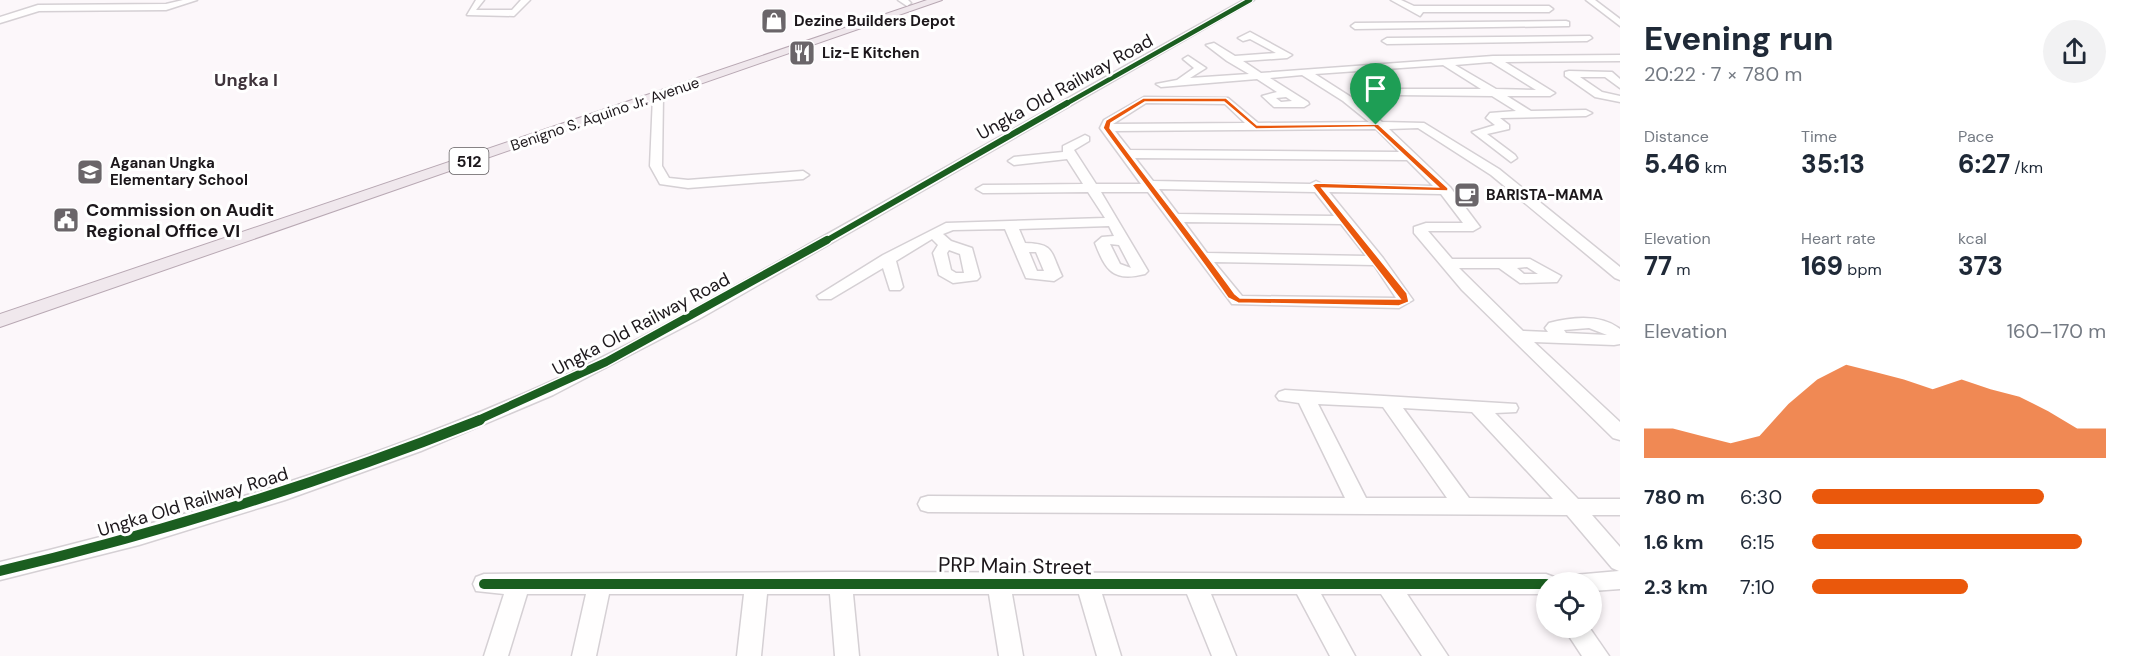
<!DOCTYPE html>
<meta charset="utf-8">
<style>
:root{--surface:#fff;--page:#f2f2f3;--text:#1f2937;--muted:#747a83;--accent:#ea580c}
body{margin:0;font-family:"DM Sans",sans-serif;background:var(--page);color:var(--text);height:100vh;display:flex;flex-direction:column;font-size:22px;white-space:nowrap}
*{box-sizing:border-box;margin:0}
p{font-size:20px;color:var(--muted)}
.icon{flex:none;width:33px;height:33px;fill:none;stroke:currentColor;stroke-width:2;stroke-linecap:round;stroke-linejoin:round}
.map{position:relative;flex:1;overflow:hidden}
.drawer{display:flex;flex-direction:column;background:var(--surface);width:510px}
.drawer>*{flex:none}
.buttons{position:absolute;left:1536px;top:572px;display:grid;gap:12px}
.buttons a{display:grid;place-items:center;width:66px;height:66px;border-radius:50%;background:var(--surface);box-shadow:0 3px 9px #0003;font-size:30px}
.pin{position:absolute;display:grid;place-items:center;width:51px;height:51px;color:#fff;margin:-62px -26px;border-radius:50% 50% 50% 0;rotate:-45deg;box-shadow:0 0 6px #0007}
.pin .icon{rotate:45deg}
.round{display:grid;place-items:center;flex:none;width:63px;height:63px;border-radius:32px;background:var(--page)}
.head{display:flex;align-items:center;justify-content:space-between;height:102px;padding:0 24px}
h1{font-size:33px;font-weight:800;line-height:45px}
.metrics{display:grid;grid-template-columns:repeat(3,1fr);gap:9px;height:102px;padding:6px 24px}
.metrics div{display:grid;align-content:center}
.metrics b{font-size:26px;font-weight:800}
.metrics small{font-size:16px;font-weight:400}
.metrics p{font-size:16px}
.chart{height:168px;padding:12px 24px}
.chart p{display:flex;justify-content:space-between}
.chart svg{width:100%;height:108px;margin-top:6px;fill:var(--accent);opacity:.7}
ul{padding:0 24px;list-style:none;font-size:20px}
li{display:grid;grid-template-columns:96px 72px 1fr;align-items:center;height:45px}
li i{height:15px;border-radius:8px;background:var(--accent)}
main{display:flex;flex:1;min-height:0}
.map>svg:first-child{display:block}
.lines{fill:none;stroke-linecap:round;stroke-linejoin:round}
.minor-casing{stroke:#d5d0d4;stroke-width:3}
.major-casing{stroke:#b8a8b3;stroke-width:2}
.minor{fill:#fffefe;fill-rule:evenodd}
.major{fill:#f0e8ed;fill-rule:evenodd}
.cycleway-far3-casing{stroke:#fff;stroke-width:7}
.cycleway-far2-casing{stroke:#fff;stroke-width:9}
.cycleway-far1-casing{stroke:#fff;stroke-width:11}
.cycleway-casing{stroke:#fff;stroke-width:14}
.cycleway-far3{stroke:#1b5e20;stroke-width:4.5}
.cycleway-far2{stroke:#1b5e20;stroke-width:6}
.cycleway-far1{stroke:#1b5e20;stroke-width:8}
.cycleway{stroke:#1b5e20;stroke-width:10}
.route{fill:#ea580c;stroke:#fff;stroke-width:1.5;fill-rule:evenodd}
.labels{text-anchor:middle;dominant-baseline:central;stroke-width:6;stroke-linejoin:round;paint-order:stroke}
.far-poi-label{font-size:15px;font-weight:bold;fill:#1c171b;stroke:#fff;text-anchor:start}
.far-street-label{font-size:15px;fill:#1c171b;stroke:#fff}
.shield{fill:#fff;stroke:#605d5f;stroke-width:1.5}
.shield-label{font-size:16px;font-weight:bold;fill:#1c171b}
.far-quarter-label{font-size:18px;font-weight:bold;fill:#3f343b;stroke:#fff}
.street-label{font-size:18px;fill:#1c171b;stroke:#fff}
.poi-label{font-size:18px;font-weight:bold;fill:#1c171b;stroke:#fff;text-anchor:start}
.near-street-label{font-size:21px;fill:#1c171b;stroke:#fff}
</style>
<main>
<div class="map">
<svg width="1620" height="656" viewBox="0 0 1620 656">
<rect width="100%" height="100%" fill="#fcf7fa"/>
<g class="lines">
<defs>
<g id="minor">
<path d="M183,0h14l-31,10 -127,1 -39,12v-6l38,-12 128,-1z"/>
<path d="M476,0h8l-8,10h36l9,-10h9l-16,16 -47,-1z"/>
<path d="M898,0h10l3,3 -4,3z"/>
<path d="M1244,0h10l-555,319 -146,76 -132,56 -136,49 -146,45 -139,35v-18c186,-44 369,-99 543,-177 89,-39 172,-88 256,-135 149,-83 296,-168 445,-250z"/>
<path d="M1391,0h10l13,6h135l4,3 -4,3h-126l-3,4z"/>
<path d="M1586,0h9l25,19v7z"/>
<path d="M1566,21l3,1v4l-214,3 -4,-3 4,-3z"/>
<path d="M1250,32l42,23 -5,3 -44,3 18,12 232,-17 127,-1v6l-115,1 50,31 -5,3h-43l24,15 55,-1 6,3 -6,3 -86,2 9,7v4l-22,5 28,21 2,3 -6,4 -39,-30 23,-7 -9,-7 4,-5 26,-2 -24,-15 -95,-1 -5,-3 5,-3h84l-38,-24 -128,9 36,23 31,25 42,1 75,46 121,98v13l-5,-2 -124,-103 -73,-47 -29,1 61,58 30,40 -7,4h-45l24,28h78l31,17 -4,6 -37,1 -21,-15h-40l64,63 25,1 -3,-4 4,-5c23,-6 52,-9 71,6v15l-6,1 -80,-3 86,80v18l-7,-2 -151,-148 -48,-57v-6l12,-4h37l-22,-29 -112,-2 54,66 30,42 -14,8 -167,-4 -84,-112h-47l47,79 -3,3c-32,8 -39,-3 -50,-31l7,-6 12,-1 -5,-10 -90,3 6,14c30,1 25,8 37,33l-8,5 -28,-3 -21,-49 -52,1 -10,4 8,7 21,7 8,29 -3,3 -24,3 -14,-8 -6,-22 5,-8 -6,-6 -36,22 7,26 -3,3h-10l-7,-22 -52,31h-12l-2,-3 66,-41 63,-32 159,-5 -17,-26 -105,1 -7,-4 7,-4 100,-1 -16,-25 -53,6 -6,-4 6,-4 49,-5v-6l22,-11 4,2v4l-15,9 22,34h45l-41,-56 4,-8 40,-23 84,1 30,25 111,-1 -26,-21 -41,-26 -32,3 38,24 1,2 -5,3h-30l-12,-11 15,-4 -20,-13 -96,8 -5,-3 21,-4 17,-12 -11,-9 5,-3 18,12 -16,10 59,-4 -22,-13 -21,-16 8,-2 21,13 41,-3 -26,-14 -7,2 -5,-3zM1491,62l45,28 -40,-1 -41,-24zM1286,97l6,4 -11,1 -5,-4zM1146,103l79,1 20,19 -132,1zM1376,129l23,23 -269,-2 -15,-19zM1135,158l272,2 26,26 -111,-2 -6,-3 -6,3 -157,-3zM1159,189l156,3 19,24 -156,-2zM1184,222l157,2 25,32 -159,-3zM1110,244l9,1 12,23 -11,-4zM949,250l11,4 4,19h-8l-5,-3 -4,-17zM1029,252h7l8,19h-7zM1214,262l160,3 22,33 -154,-2zM1527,267l11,7h-14l-7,-6zM1589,328l18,7 -41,-2 -2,-3z"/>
<path d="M1590,36l2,2 -5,3 -200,3 -5,-3 5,-3z"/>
<path d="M1569,71l43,1 8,7v9l-15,-11h-25l22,15 18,4v6l-25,-5 -30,-21v-4z"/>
<path d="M658,93l5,3 -1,70 7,12 19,2 115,-9 6,4 -6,4 -115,9 -28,-4 -10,-18 3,-70z"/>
<path d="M1285,390l231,14 2,4 -2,4 -21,1 83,86h42v16h-28l28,32v42l-28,2v-9h-21l3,-7 45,-4 -7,-3 -45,-53 -639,-3 -7,-2 -3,-6 3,-6 7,-2 417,2 -46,-95 -20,-3 -3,-4 3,-4zM1318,404l65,3 64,91h-81zM1403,408l69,4 81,87 -84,-1z"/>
<path d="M841,572l705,2 8,3 2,5h-10v12h-139l41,62h-26l-41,-62h-60l34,62h-25l-33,-62h-86l25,62h-24l-25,-62h-85l19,62h-24l-18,-62h-67l11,62h-24l-10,-62h-136l6,62h-24l-5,-62h-63l-6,62h-24l7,-62h-135l-13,62h-24l14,-62h-59l-19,62h-24l20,-62 -28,-3 -3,-7 3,-7 8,-3z"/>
<path d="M1563,627h26l20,29h-27z"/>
</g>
<path id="major" d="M927,0h15l-942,327v-13z"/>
</defs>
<use href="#minor" class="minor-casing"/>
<use href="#major" class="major-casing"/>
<use href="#minor" class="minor"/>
<use href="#major" class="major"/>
<defs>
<path id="cycleway-far3" d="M1064,105l186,-105"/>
<path id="cycleway-far2" d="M824,242l243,-139"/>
<path id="cycleway-far1" d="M476,421l130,-59 221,-122"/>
<g id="cycleway">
<path d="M0,571c164,-39 323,-89 480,-151"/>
<path d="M484,584h1062"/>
</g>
</defs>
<use href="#cycleway-far3" class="cycleway-far3-casing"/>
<use href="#cycleway-far2" class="cycleway-far2-casing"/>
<use href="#cycleway-far1" class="cycleway-far1-casing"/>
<use href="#cycleway" class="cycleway-casing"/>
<use href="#cycleway-far3" class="cycleway-far3"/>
<use href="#cycleway-far2" class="cycleway-far2"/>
<use href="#cycleway-far1" class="cycleway-far1"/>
<use href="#cycleway" class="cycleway"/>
</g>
<path class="route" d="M1143,98h83l31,27 121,-1 70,64v3l-126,-3 85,105 2,9 -10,4 -161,-3 -10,-5c-40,-58 -84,-113 -125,-170l3,-8zM1145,102h79l32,27 118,-2 64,60 -122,-4 -4,2 88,114 -160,-1 -5,-4c-41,-57 -84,-110 -125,-166l1,-5z"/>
<defs>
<symbol id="shop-square" viewBox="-11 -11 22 22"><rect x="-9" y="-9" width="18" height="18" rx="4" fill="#6a6569" stroke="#fff"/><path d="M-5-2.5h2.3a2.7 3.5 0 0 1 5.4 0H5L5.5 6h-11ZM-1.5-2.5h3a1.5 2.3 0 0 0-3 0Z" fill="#fff"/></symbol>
<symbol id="restaurant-square" viewBox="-11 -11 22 22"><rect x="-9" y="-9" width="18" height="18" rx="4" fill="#6a6569" stroke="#fff"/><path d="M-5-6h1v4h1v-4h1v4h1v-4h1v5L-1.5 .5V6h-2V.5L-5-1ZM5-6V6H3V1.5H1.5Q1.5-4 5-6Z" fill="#fff"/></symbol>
<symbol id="school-square" viewBox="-11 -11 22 22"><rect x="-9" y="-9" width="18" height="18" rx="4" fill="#6a6569" stroke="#fff"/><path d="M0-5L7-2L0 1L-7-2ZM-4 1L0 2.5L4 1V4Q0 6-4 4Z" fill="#fff"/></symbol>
<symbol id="cafe-square" viewBox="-11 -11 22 22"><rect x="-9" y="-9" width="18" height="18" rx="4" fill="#6a6569" stroke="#fff"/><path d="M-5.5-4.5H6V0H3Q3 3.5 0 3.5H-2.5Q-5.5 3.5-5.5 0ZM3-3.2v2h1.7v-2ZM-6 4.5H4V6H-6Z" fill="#fff"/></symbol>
<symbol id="civic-square" viewBox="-11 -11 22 22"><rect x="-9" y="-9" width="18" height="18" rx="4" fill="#6a6569" stroke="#fff"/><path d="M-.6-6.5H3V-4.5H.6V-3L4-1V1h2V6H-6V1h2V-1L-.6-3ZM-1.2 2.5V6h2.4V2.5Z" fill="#fff"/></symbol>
</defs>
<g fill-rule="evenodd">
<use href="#shop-square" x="759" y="6" width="30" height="30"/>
<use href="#restaurant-square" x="787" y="38" width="30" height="30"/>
<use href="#school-square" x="75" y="157" width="30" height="30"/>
<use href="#cafe-square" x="1452" y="180" width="30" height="30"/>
<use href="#civic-square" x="51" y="205" width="30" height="30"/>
</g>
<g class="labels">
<g class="far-poi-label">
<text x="794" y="21">Dezine Builders Depot</text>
<text x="822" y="53">Liz-E Kitchen</text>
<text x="110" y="163">Aganan Ungka<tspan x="110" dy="17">Elementary School</tspan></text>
<text x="1486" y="195">BARISTA-MAMA</text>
</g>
<g class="far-street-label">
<text transform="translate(605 114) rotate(-19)">Benigno S. Aquino Jr. Avenue</text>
</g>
<rect class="shield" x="449.5" y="148" width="39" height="26" rx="4.5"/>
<g class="shield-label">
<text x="469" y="161">512</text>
</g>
<g class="far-quarter-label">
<text x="246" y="80">Ungka I</text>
</g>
<g class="street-label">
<text transform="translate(1065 87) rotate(-29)">Ungka Old Railway Road</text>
<text transform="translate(641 324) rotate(-28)">Ungka Old Railway Road</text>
<text transform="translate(193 502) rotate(-17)">Ungka Old Railway Road</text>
</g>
<g class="poi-label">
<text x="86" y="210">Commission on Audit<tspan x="86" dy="21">Regional Office VI</tspan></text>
</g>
<g class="near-street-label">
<text transform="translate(1015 566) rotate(1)">PRP Main Street</text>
</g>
</g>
</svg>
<div class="buttons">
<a><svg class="icon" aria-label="locate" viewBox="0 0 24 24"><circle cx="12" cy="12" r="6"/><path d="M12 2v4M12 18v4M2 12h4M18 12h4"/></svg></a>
</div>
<div class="pin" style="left:1376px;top:125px;background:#1e9e55"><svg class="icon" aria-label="arrive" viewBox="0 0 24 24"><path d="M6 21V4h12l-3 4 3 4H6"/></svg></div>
</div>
<section class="drawer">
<div class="head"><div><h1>Evening run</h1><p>20:22 · 7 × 780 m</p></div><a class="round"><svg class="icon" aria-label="share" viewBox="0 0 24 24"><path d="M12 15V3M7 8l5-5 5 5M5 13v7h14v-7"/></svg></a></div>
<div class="metrics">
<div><p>Distance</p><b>5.46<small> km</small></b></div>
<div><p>Time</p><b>35:13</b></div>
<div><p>Pace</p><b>6:27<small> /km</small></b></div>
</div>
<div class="metrics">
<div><p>Elevation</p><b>77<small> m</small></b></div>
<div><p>Heart rate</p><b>169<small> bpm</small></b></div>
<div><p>kcal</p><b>373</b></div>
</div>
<div class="chart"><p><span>Elevation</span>160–170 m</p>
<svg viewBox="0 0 160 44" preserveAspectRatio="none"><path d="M0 44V32L10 32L20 35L30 38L40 35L50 22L60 12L70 6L80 9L90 12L100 16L110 12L120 16L130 19L140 25L150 32L160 32V44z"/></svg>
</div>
<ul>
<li><b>780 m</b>6:30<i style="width:79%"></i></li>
<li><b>1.6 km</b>6:15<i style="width:92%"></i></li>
<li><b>2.3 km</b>7:10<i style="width:53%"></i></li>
</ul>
</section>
</main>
